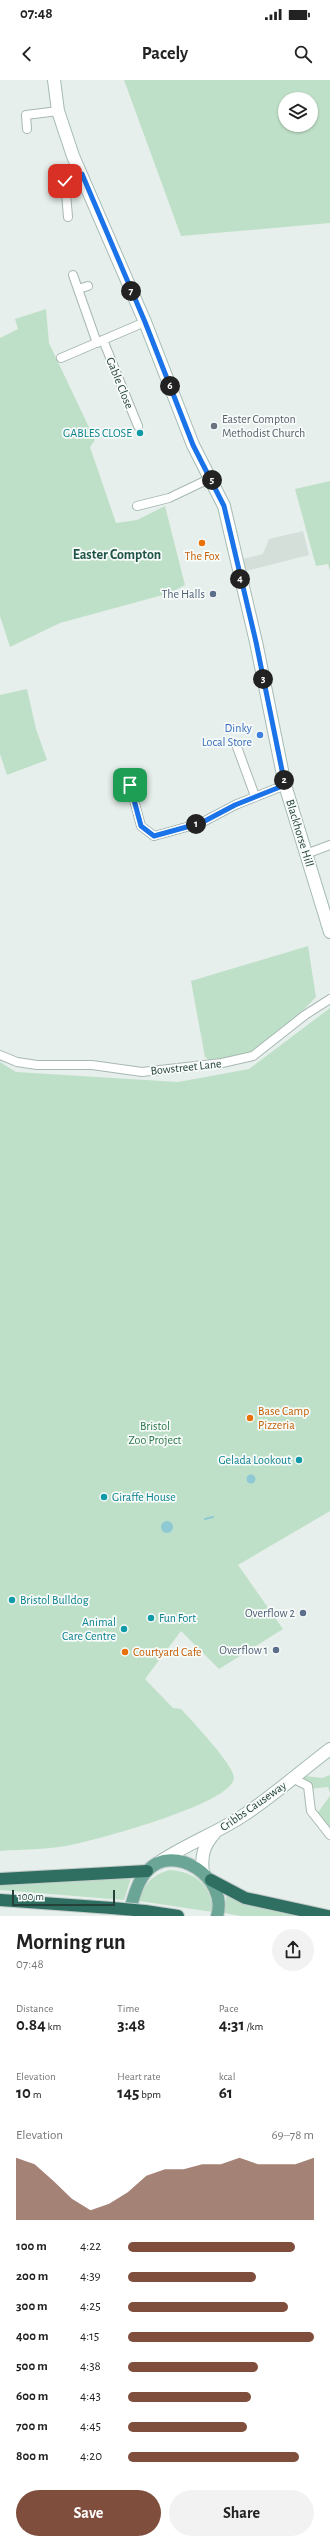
<!DOCTYPE html>
<meta charset="utf-8">
<style>
:root{--surface:#fff;--page:#f2f2f2;--text:#222;--muted:#767676;--accent:#804e3d}
body{margin:0;font-family:"Alegreya Sans",sans-serif;background:var(--page);color:var(--text);height:100vh;display:flex;flex-direction:column;font-size:15px;white-space:nowrap}
*{box-sizing:border-box;margin:0}
p{font-size:13px;color:var(--muted)}
.icon{flex:none;width:22px;height:22px;fill:none;stroke:currentColor;stroke-width:2;stroke-linecap:round;stroke-linejoin:round}
.map{position:relative;height:1836px;overflow:hidden}
.sheet{display:flex;flex-direction:column;background:var(--surface);flex:1}
.sheet>*{flex:none}
.tools{position:absolute;left:278px;top:12px;display:grid;gap:8px}
.tools a{display:grid;place-items:center;width:40px;height:40px;border-radius:50%;background:var(--surface);box-shadow:0 1px 3px #0004;font-size:20px}
.scale{position:absolute;left:12px;bottom:10px;width:103px;box-sizing:border-box;padding-left:4px;border:2px solid #24423a;border-top:0;font-size:11px;line-height:14px;white-space:nowrap;color:#24423a;-webkit-text-stroke:3px #f7fbf9;paint-order:stroke}
.pin{position:absolute;display:grid;place-items:center;width:34px;height:34px;color:#fff;margin:-17px;border-radius:8px;box-shadow:0 2px 6px #0006}
.km{position:absolute;width:20px;height:20px;margin:-10px;border-radius:50%;background:#222;color:#fff;font-size:11px;line-height:20px;text-align:center}
.round{display:grid;place-items:center;flex:none;width:42px;height:42px;border-radius:21px;background:var(--page)}
.headline{display:flex;align-items:center;justify-content:space-between;height:68px;padding:0 16px}
h1{font-size:22px;font-weight:700;line-height:30px}
.stats{display:grid;grid-template-columns:repeat(3,1fr);gap:6px;height:68px;padding:4px 16px}
.stats div{display:grid;align-content:center}
.stats b{font-size:17px;font-weight:700}
.stats small{font-size:11px;font-weight:400}
.stats p{font-size:11px}
.chart{height:112px;padding:8px 16px}
.chart p{display:flex;justify-content:space-between}
.chart svg{width:100%;height:72px;margin-top:4px;fill:var(--accent);opacity:.7}
.primary-button{display:flex;gap:8px;margin-top:auto;padding:8px 16px}
.primary-button a{flex:1;height:46px;border-radius:24px;background:var(--accent);color:#fff;font-size:16px;font-weight:700;line-height:46px;text-align:center}
.primary-button a+a{background:var(--page);color:var(--text)}
ul{padding:0 16px;list-style:none;font-size:13px}
li{display:grid;grid-template-columns:64px 48px 1fr;align-items:center;height:30px}
li i{height:10px;border-radius:5px;background:var(--accent)}
.status{display:flex;justify-content:space-between;align-items:center;height:28px;padding:0 20px;background:var(--surface);direction:ltr}
.status svg{height:11px;fill:currentColor}
header{display:flex;justify-content:space-between;align-items:center;height:52px;padding:0 16px;background:var(--surface);font-size:18px;font-weight:700}
.map>svg:first-child{display:block}
.built{fill:#d4dfda}
.green{fill:#bfe0c8;fill-rule:evenodd}
.water{fill:#8ec9d4}
.lines{fill:none;stroke-linecap:round;stroke-linejoin:round}
.stream{stroke:#8ec9d4;stroke-width:2}
.street-casing{stroke:#a8b8b2;stroke-width:10}
.secondary-casing{stroke:#a4bbb3;stroke-width:14}
.primary-casing{stroke:#c2cac8;stroke-width:14}
.highway-casing{stroke:#c2cac8;stroke-width:14}
.street{stroke:#fff;stroke-width:8}
.secondary{stroke:#fff;stroke-width:12}
.primary{stroke:#6aa596;stroke-width:12}
.highway{stroke:#2f6f62;stroke-width:12}
.highway-bridge-casing{stroke:#c2cac8;stroke-width:14;stroke-linecap:butt}
.highway-bridge{stroke:#2f6f62;stroke-width:12}
.route-casing{stroke:#fff;stroke-width:8}
.route{stroke:#1a73e8;stroke-width:5}
.worship-dot{fill:#6b7280;stroke:#f7fbf9;stroke-width:1.5}
.culture-dot{fill:#0f9aa8;stroke:#f7fbf9;stroke-width:1.5}
.food-dot{fill:#e8710a;stroke:#f7fbf9;stroke-width:1.5}
.service-dot{fill:#5c6f8a;stroke:#f7fbf9;stroke-width:1.5}
.shop-dot{fill:#3f7fe0;stroke:#f7fbf9;stroke-width:1.5}
.labels{text-anchor:middle;dominant-baseline:central;stroke-width:3.5;stroke-linejoin:round;paint-order:stroke}
.street-label{font-size:12px;fill:#24423a;stroke:#f7fbf9}
.worship-label{font-size:12px;fill:#5b616d;stroke:#f7fbf9;text-anchor:start}
.culture-label{font-size:12px;fill:#0d838f;stroke:#f7fbf9;text-anchor:end}
.food-label{font-size:12px;fill:#c56008;stroke:#f7fbf9;text-anchor:start}
.service-label{font-size:12px;fill:#4e5e75;stroke:#f7fbf9;text-anchor:end}
.shop-label{font-size:12px;fill:#366cbe;stroke:#f7fbf9;text-anchor:end}
.park-label{font-size:12px;fill:#2d7a4b;stroke:#f7fbf9}
.quarter-label{font-size:14px;font-weight:bold;fill:#1f5548;stroke:#f7fbf9}
</style>
<div class="status"><b>07:48</b><svg viewBox="0 0 49 12"><path d="M0 12V9h3v3zM5 12V6h3v6zM10 12V3h3v9zM15 12V0h3v12zM26 1h20v11H26zM47 4h2v5h-2z"/></svg></div>
<header><svg class="icon" aria-label="back" viewBox="0 0 24 24"><path d="M15 5l-7 7 7 7"/></svg>Pacely<svg class="icon" aria-label="search" viewBox="0 0 24 24"><circle cx="10" cy="10" r="6"/><path d="M15 15l6 6"/></svg></header>
<div class="map">
<svg width="330" height="1836" viewBox="0 0 330 1836">
<rect width="100%" height="100%" fill="#e6efeb"/>
<path class="built" d="M303,451l6,24 -63,16 -3,-12 20,-5 6,-15z"/>
<g class="green">
<path d="M124,0h206v143l-149,13zM285,19h26v26h-26z"/>
<path d="M46,229l3,34 46,97 -5,7 26,76 21,-3 28,-14 20,79 -15,8 -110,30 -50,24 -10,-31v-278l18,-9 -3,-10z"/>
<path d="M330,401v90l-2,-7 -12,2 -21,-77z"/>
<path d="M27,609l9,40 11,31 -40,15 -7,-21v-59z"/>
<path d="M308,866l8,51 -25,26 -41,30 -38,9 -7,-5 -14,-76z"/>
<path d="M330,928v503l-92,54 45,64 -64,40 -38,-38 -36,48 28,29 8,1c10,11 54,57 53,69 -1,25 -134,61 -159,66 -24,6 -50,5 -75,7v-789l16,10 162,10 71,-13z"/>
<path d="M330,1695v18l-2,-6 -20,2 -8,-8 5,-5 17,2z"/>
<path d="M330,1716v34l-14,-15z"/>
<path d="M169,1790c25,1 43,15 44,42l-74,-11c6,-18 12,-25 30,-31z"/>
<path d="M131,1798l-7,22 -124,-10v-7z"/>
<path d="M226,1816l23,9 51,11h-60l-15,-3z"/>
</g>
<g class="water">
<circle cx="251" cy="1399" r="4.5"/>
<circle cx="167" cy="1447" r="6"/>
</g>
<g class="lines">
<path class="stream" d="M205,1439l8,-2"/>
<defs>
<g id="street">
<path d="M27,49l-1,-14 32,-4"/>
<path d="M68,137l-3,-36 17,-7"/>
<path d="M73,195l24,68"/>
<path d="M78,209l10,-3"/>
<path d="M103,260l35,86"/>
<path d="M61,278l84,-36"/>
<path d="M137,426l32,-8 42,-20"/>
<path d="M237,667l18,49"/>
<path d="M130,705l11,41 13,10 47,-13 34,-18 50,-20"/>
<path d="M122,716l10,-2"/>
<path d="M306,774l24,-9"/>
<path d="M0,975l17,7 20,3h55l50,7 80,-9 31,-7 52,-41 25,-16"/>
<path d="M292,1698l16,8 3,25 19,24"/>
</g>
<g id="secondary">
<path d="M54,0l4,31 15,45 72,166 48,123 31,61 32,136 29,143 45,147"/>
<path d="M158,1783c28,-19 59,-30 86,-48 30,-20 57,-44 86,-66"/>
<path d="M203,1793c-2,-16 0,-27 11,-39"/>
</g>
<path id="primary" d="M128,1836c5,-15 8,-33 19,-45 27,-30 82,8 70,45"/>
<g id="highway">
<path d="M0,1799l147,-8"/>
<path d="M211,1800l34,18 83,18"/>
<path d="M0,1820l112,8"/>
<path d="M145,1831l33,5"/>
</g>
</defs>
<use href="#street" class="street-casing"/>
<use href="#secondary" class="secondary-casing"/>
<use href="#primary" class="primary-casing"/>
<use href="#highway" class="highway-casing"/>
<use href="#street" class="street"/>
<use href="#secondary" class="secondary"/>
<use href="#primary" class="primary"/>
<use href="#highway" class="highway"/>
<defs>
<path id="highway-bridge" d="M112,1828l33,3"/>
</defs>
<use href="#highway-bridge" class="highway-bridge-casing"/>
<use href="#highway-bridge" class="highway-bridge"/>
</g>
<g class="lines">
<defs>
<path id="route" d="M65,101l17,-7 63,148 48,123 31,61 32,136 29,143 -50,20 -34,18 -47,13 -13,-10 -11,-41"/>
</defs>
<use href="#route" class="route-casing"/>
<use href="#route" class="route"/>
</g>
<circle class="worship-dot" cx="214" cy="346" r="4"/>
<g class="culture-dot">
<circle cx="140" cy="353" r="4"/>
<circle cx="299" cy="1380" r="4"/>
<circle cx="104" cy="1417" r="4"/>
<circle cx="12" cy="1520" r="4"/>
<circle cx="151" cy="1538" r="4"/>
<circle cx="124" cy="1549" r="4"/>
</g>
<g class="food-dot">
<circle cx="202" cy="463" r="4"/>
<circle cx="250" cy="1338" r="4"/>
<circle cx="125" cy="1572" r="4"/>
</g>
<g class="service-dot">
<circle cx="213" cy="514" r="4"/>
<circle cx="303" cy="1533" r="4"/>
<circle cx="276" cy="1570" r="4"/>
</g>
<circle class="shop-dot" cx="260" cy="655" r="4"/>
<g class="labels">
<g class="street-label">
<text transform="translate(120 303) rotate(68)">Gable Close</text>
<text transform="translate(300 753) rotate(73)">Blackhorse Hill</text>
<text transform="translate(186 987) rotate(-6)">Bowstreet Lane</text>
<text transform="translate(253 1726) rotate(-35)">Cribbs Causeway</text>
</g>
<g class="worship-label">
<text x="222" y="339">Easter Compton<tspan x="222" dy="14">Methodist Church</tspan></text>
</g>
<g class="culture-label">
<text x="132" y="353">GABLES CLOSE</text>
<text x="291" y="1380">Gelada Lookout</text>
<text x="112" y="1417" text-anchor="start">Giraffe House</text>
<text x="20" y="1520" text-anchor="start">Bristol Bulldog</text>
<text x="159" y="1538" text-anchor="start">Fun Fort</text>
<text x="116" y="1542">Animal<tspan x="116" dy="14">Care Centre</tspan></text>
</g>
<g class="food-label">
<text x="202" y="476" text-anchor="middle">The Fox</text>
<text x="258" y="1331">Base Camp<tspan x="258" dy="14">Pizzeria</tspan></text>
<text x="133" y="1572">Courtyard Cafe</text>
</g>
<g class="service-label">
<text x="205" y="514">The Halls</text>
<text x="295" y="1533">Overflow 2</text>
<text x="268" y="1570">Overflow 1</text>
</g>
<g class="shop-label">
<text x="252" y="648">Dinky<tspan x="252" dy="14">Local Store</tspan></text>
</g>
<g class="park-label">
<text x="155" y="1346">Bristol<tspan x="155" dy="14">Zoo Project</tspan></text>
</g>
<g class="quarter-label">
<text x="117" y="475">Easter Compton</text>
</g>
</g>
</svg>
<div class="tools">
<a><svg class="icon" aria-label="layers" viewBox="0 0 24 24"><path d="M12 4l9 5-9 5-9-5zM3 14l9 5 9-5"/></svg></a>
</div>
<div class="scale">100 m</div>
<div class="pin" style="left:130px;top:705px;background:#1e9e55"><svg class="icon" aria-label="arrive" viewBox="0 0 24 24"><path d="M6 21V4h12l-3 4 3 4H6"/></svg></div>
<div class="pin" style="left:65px;top:101px;background:#d93025"><svg class="icon" aria-label="check" viewBox="0 0 24 24"><path d="M5 12l5 5 9-10"/></svg></div>
<b class="km" style="left:196px;top:744px">1</b>
<b class="km" style="left:284px;top:700px">2</b>
<b class="km" style="left:263px;top:599px">3</b>
<b class="km" style="left:240px;top:499px">4</b>
<b class="km" style="left:212px;top:400px">5</b>
<b class="km" style="left:170px;top:306px">6</b>
<b class="km" style="left:131px;top:211px">7</b>
</div>
<section class="sheet">
<div class="headline"><div><h1>Morning run</h1><p>07:48</p></div><a class="round"><svg class="icon" aria-label="share" viewBox="0 0 24 24"><path d="M12 15V3M7 8l5-5 5 5M5 13v7h14v-7"/></svg></a></div>
<div class="stats">
<div><p>Distance</p><b>0.84<small> km</small></b></div>
<div><p>Time</p><b>3:48</b></div>
<div><p>Pace</p><b>4:31<small> /km</small></b></div>
</div>
<div class="stats">
<div><p>Elevation</p><b>10<small> m</small></b></div>
<div><p>Heart rate</p><b>145<small> bpm</small></b></div>
<div><p>kcal</p><b>61</b></div>
</div>
<div class="chart"><p><span>Elevation</span>69–78 m</p>
<svg viewBox="0 0 160 44" preserveAspectRatio="none"><path d="M0 44V6L10 10L20 20L30 31L40 38L50 34L60 27L70 17L80 13L90 13L100 10L110 10L120 6L130 10L140 10L150 10L160 6V44z"/></svg>
</div>
<ul>
<li><b>100 m</b>4:22<i style="width:90%"></i></li>
<li><b>200 m</b>4:39<i style="width:69%"></i></li>
<li><b>300 m</b>4:25<i style="width:86%"></i></li>
<li><b>400 m</b>4:15<i style="width:100%"></i></li>
<li><b>500 m</b>4:38<i style="width:70%"></i></li>
<li><b>600 m</b>4:43<i style="width:66%"></i></li>
<li><b>700 m</b>4:45<i style="width:64%"></i></li>
<li><b>800 m</b>4:20<i style="width:92%"></i></li>
</ul>
<div class="primary-button"><a>Save</a><a>Share</a></div>
</section>
